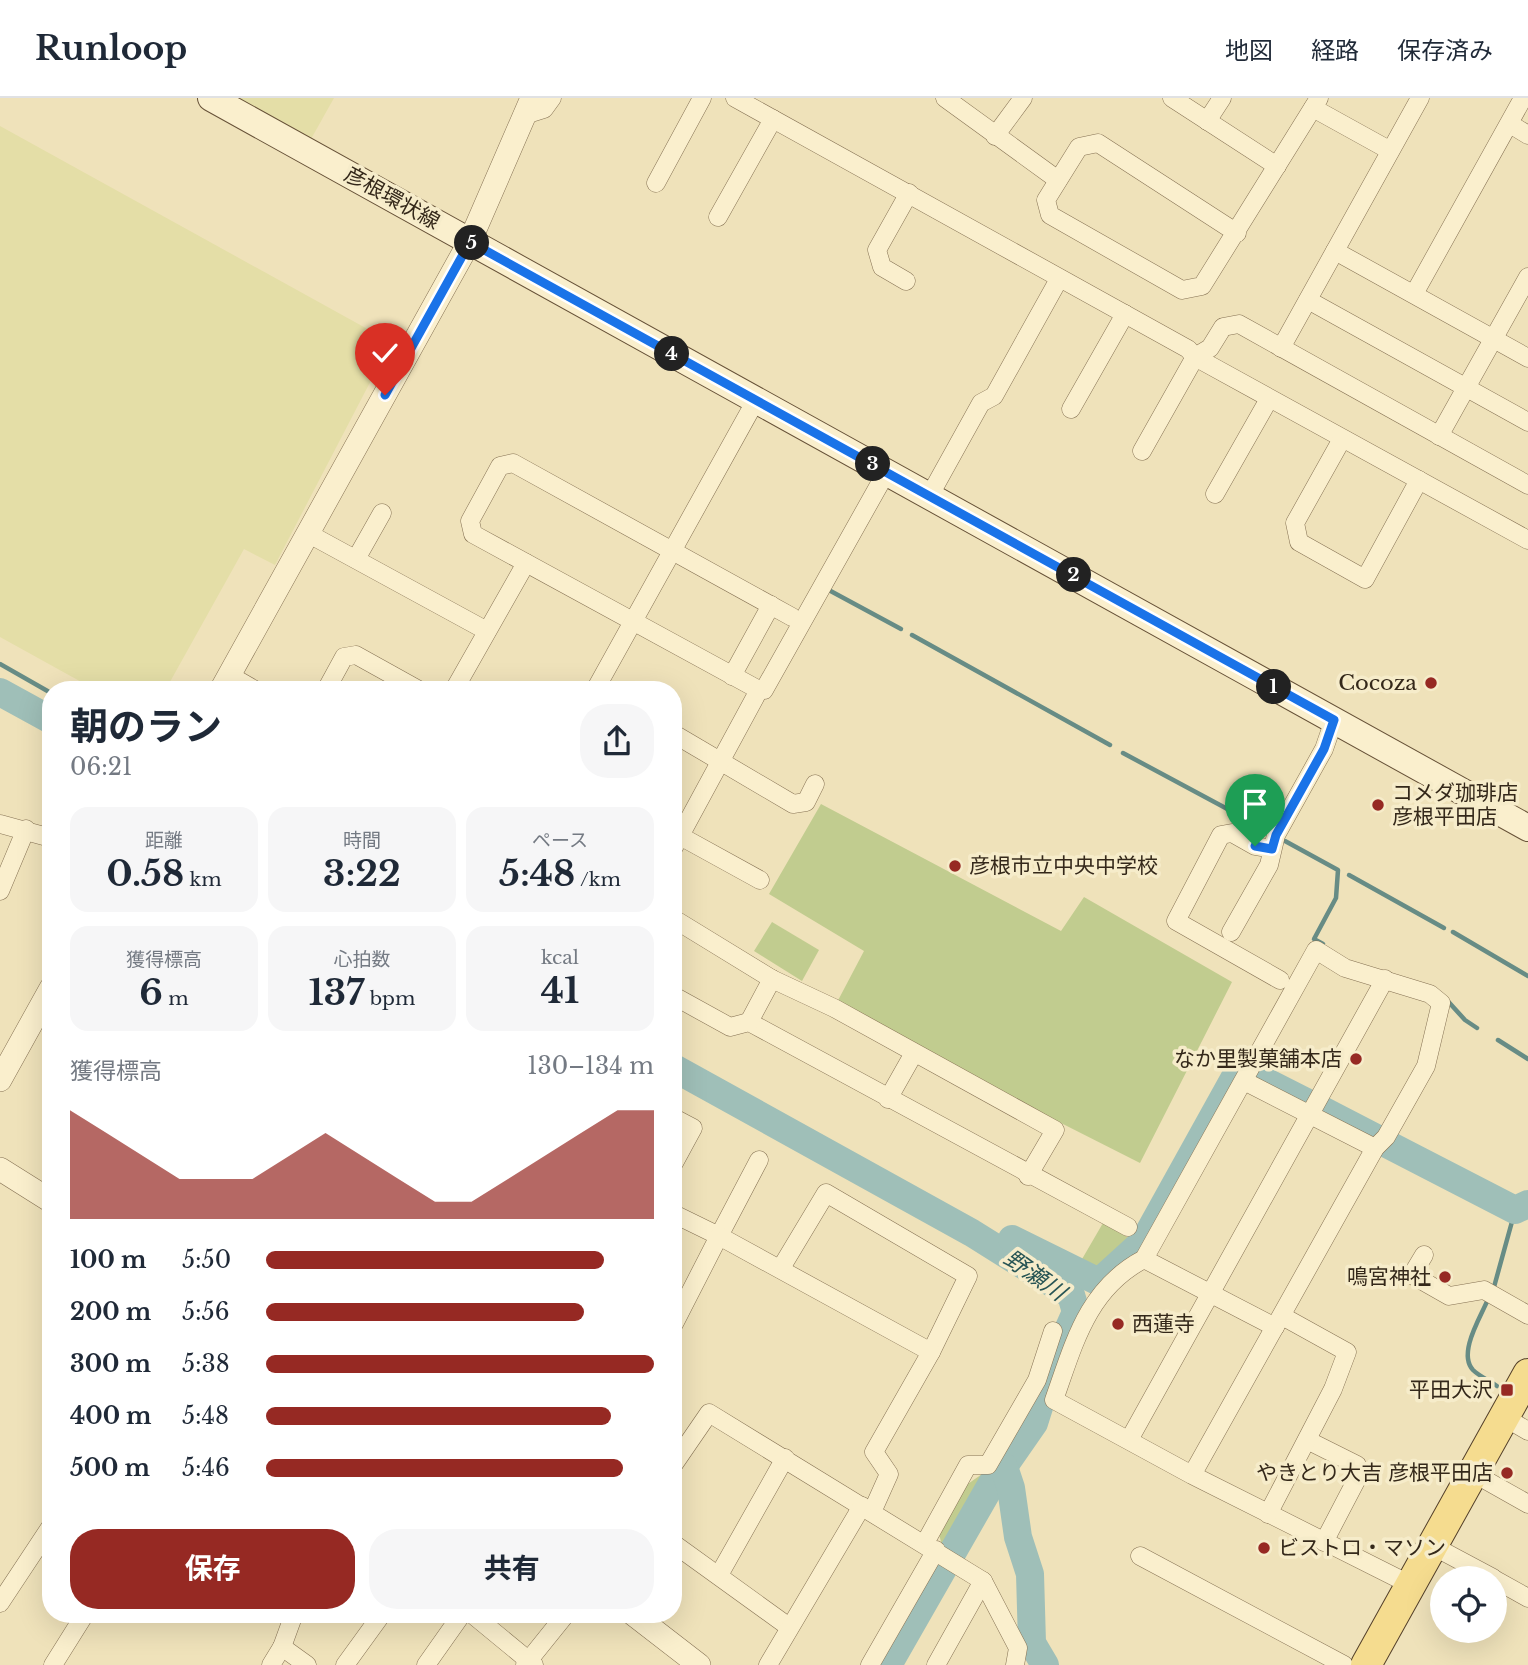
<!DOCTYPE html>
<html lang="ja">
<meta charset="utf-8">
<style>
:root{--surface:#fff;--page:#f6f6f7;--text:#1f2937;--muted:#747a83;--line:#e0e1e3;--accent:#962923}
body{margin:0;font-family:"Libre Baskerville","Noto Sans JP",serif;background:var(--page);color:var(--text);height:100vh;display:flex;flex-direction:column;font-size:26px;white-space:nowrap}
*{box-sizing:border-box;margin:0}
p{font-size:23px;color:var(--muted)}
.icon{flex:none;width:38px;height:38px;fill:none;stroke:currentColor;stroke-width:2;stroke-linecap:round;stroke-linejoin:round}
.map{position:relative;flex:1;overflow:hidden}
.drawer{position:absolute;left:42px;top:583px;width:640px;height:942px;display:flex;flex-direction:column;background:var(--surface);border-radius:28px;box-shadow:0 7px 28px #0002}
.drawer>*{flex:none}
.tools{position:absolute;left:1430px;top:1468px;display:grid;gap:14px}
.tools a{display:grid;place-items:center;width:77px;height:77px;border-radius:50%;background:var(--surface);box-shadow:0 7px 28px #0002;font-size:35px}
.pin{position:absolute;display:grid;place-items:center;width:60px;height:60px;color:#fff;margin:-72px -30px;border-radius:50% 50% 50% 0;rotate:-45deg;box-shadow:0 0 7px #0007}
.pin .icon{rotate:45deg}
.km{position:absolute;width:35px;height:35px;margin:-18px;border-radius:50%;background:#222;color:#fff;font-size:19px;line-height:35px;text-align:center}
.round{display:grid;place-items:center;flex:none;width:74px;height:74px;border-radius:28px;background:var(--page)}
.headline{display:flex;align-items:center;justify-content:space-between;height:119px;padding:0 28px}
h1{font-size:38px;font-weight:700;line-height:52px}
.stats{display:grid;grid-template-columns:repeat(3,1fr);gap:10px;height:119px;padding:7px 28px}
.stats div{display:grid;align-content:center;border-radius:18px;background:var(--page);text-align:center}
.stats b{font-size:35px;font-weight:700}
.stats small{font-size:19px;font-weight:400}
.stats p{font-size:19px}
.chart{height:196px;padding:14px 28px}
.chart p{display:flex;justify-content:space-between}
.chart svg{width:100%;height:126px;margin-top:7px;fill:var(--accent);opacity:.7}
.cta{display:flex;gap:14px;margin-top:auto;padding:14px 28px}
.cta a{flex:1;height:80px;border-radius:28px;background:var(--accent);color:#fff;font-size:28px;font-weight:700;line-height:80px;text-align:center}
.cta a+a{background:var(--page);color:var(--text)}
ul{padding:0 28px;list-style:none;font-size:23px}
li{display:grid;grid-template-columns:112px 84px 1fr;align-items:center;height:52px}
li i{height:18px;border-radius:9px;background:var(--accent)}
header{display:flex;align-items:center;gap:42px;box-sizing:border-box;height:98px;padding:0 35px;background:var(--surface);border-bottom:2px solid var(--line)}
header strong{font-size:33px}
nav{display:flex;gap:38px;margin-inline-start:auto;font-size:24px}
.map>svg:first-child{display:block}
.farmland{fill:#e4dea7}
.green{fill:#c1cc8f}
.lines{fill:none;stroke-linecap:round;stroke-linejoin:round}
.stream{stroke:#678c85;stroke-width:4.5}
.river{stroke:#9fbfb8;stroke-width:28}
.minor-casing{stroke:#867254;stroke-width:19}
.tertiary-casing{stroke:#867254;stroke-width:24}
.secondary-casing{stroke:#675238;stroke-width:28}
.primary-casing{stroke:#533f29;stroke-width:32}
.minor{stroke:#faefcd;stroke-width:18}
.tertiary{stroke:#faefcd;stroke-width:23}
.secondary{stroke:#faefcd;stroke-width:26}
.primary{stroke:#f5dc8f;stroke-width:30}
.route-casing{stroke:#fff;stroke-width:14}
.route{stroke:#1a73e8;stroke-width:9}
.poi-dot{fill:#962923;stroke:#f6ecca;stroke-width:2.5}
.labels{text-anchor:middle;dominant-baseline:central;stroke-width:7;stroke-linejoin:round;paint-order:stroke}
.street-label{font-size:21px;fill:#34281a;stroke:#f6ecca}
.poi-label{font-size:21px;fill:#34281a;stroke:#f6ecca;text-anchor:end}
.water-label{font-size:23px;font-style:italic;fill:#285555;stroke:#f6ecca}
</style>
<header>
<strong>Runloop</strong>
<nav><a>地図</a><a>経路</a><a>保存済み</a></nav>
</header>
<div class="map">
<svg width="1528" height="1567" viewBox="0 0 1528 1567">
<rect width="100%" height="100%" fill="#efe2ba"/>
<g class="farmland">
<path d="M234,0h100l-23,41z"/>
<path d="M0,28l391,216 -116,223 -31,-16 -78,140h-72l-94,-52z"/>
</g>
<g class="green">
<path d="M821,706l240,127 23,-34 148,85 -92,181 -306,-155 30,-57 -95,-57z"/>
<path d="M772,824l47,28 -17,31 -48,-30z"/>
<path d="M1103,1125l29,17c-17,15 -30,39 -54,26z"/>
<path d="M985,1374l4,1 -42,74 -5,-2 -4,-14 24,-43z"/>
</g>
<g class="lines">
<g class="stream">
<path d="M825,490l76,41"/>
<path d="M912,537l198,110"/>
<path d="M0,566l51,29"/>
<path d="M1123,655l110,59"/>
<path d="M1241,718l27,16"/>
<path d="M1285,743l53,29 -2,28 -22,41 9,5"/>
<path d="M1349,777l95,53"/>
<path d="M1453,834l75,44"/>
<path d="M1445,900l20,22 12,8"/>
<path d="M1498,942l30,19"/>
<path d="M1494,1189l19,-69 -3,-10"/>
<path d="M1488,1201c-6,16 -31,54 -15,71 6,6 17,11 24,16"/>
</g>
<g class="river">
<path d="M0,594l51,28"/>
<path d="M674,970l298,165 99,62 5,17 -24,54 -18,57 -43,62 -103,180"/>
<path d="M1255,978l55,28"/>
<path d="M1320,1011l56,29"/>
<path d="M1387,1046l128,66 13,-6"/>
<path d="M1012,1141l87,43 45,-41 96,-173 4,2"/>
<path d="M1004,1369l7,21 7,49 12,37 2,69 13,22"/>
</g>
<defs>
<g id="minor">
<path d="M735,0l453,251 7,8 333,183"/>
<path d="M945,0l113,82"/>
<path d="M1172,0l105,68"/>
<path d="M1313,10l76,42"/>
<path d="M525,17l19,-6 8,-11"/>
<path d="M1207,23l15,-23"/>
<path d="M1510,26l18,11"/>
<path d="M995,38l28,-38"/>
<path d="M656,85l46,-85"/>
<path d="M718,119l55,-98"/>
<path d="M1237,135l-139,-90 -19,4 -33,53 4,15 132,75 20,-4 117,-188"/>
<path d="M1335,153l193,107"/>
<path d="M906,183l-24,-14 -5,-17 32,-57"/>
<path d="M1414,196l109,-196"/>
<path d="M1308,202l220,122"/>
<path d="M1281,250l139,-250"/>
<path d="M1071,311l54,-95"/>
<path d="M1439,338l89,-159"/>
<path d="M1342,341l-47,84 4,19 66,37 54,-99"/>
<path d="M1142,353l53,-94 15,-9 13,-21 16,-3 289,161"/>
<path d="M1215,396l54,-95"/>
<path d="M930,397l51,-92 13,-7 65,-117"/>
<path d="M309,436l178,97"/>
<path d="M356,461l26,-46"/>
<path d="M229,577l26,15"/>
<path d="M732,578l39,-71"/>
<path d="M326,592l18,-33 12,-2 63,35"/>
<path d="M454,592l72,-127"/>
<path d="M595,592l161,-290"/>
<path d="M759,592l-286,-156 -3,-13 30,-55 13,-3 279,154"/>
<path d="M674,636l119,70 13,-2 9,-18"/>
<path d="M0,726l51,14"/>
<path d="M680,738l80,44"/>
<path d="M674,749l85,-157h5l123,-219"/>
<path d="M1272,751l-17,-3 -23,-13 -11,2 -45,86 104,59"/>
<path d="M0,793l26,-62"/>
<path d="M674,821l98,60 62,29 221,122 -27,46"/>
<path d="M1231,834l38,-67 7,-30 48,-86 10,-29"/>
<path d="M674,898l56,31 19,-5 379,205"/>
<path d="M749,924l23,-43"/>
<path d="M1244,983l131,67"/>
<path d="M888,1001l26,-46"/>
<path d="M674,1020l19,10 -19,35"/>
<path d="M674,1116l45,22 40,-76"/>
<path d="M1424,1157l-12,20 37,21 35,-6 44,25"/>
<path d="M1144,1161l131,68"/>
<path d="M781,1170l45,-75 142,83 -37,76"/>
<path d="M674,1226l45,-88 212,116 -57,100 15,22 -17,38"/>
<path d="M1504,1319l24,14"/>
<path d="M1129,1342l256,-461"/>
<path d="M1307,1342l50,25 3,8 -36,69"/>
<path d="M674,1366l35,-51 274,168 35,67 -3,17"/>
<path d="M1473,1375l55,31"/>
<path d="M1192,1377l183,-327 11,-11 40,-71 15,-63 -11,-9 -85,-26 -29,-18 -172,309c-57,30 -70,85 -90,141l138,75 219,110"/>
<path d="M1268,1416l65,-125 14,-37 -65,-36"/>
<path d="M925,1445l43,-78h20l49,-85 16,-49"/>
<path d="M674,1446l115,83"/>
<path d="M1433,1448l60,32"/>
<path d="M1140,1458l204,109"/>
<path d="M719,1477l66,-117"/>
<path d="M1494,1481l34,19"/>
<path d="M0,1505l51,-77"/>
<path d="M294,1516l-12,33 25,18"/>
<path d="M472,1516l62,51"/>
<path d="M53,1567l32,-51"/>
<path d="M271,1567l11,-18"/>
<path d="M345,1567l37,-51"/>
<path d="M426,1567l36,-51"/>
<path d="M525,1567l41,-51"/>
<path d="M768,1567l94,-159"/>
<path d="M870,1567l66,-115"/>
<path d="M936,1567l47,-84"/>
</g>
<g id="tertiary">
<path d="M221,592l249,-449 62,-143"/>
<path d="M0,982l51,-92"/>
<path d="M0,1071l51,32"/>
<path d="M633,1516l66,51"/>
</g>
<path id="secondary" d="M211,0l1317,730"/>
<path id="primary" d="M1366,1567l162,-291"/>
</defs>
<use href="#minor" class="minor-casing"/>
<use href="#tertiary" class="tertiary-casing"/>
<use href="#secondary" class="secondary-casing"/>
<use href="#primary" class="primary-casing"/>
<use href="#minor" class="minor"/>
<use href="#tertiary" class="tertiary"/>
<use href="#secondary" class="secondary"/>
<use href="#primary" class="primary"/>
</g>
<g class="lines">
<defs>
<path id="route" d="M385,297l85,-153 864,478 -10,29 -48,86 -4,14 -17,-3"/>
</defs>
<use href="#route" class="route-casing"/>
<use href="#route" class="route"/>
</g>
<g class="poi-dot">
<circle cx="1431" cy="585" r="7"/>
<circle cx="1378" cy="707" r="7"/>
<circle cx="955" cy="768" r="7"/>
<circle cx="1356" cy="961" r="7"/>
<circle cx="1445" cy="1179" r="7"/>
<circle cx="1118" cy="1226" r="7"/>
<rect x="1500" y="1285" width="14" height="14" rx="3.5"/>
<circle cx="1507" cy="1375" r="7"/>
<circle cx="1264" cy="1450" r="7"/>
</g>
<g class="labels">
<g class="street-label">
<text transform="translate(392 100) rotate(29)">彦根環状線</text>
</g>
<g class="poi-label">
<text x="1417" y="585">Cocoza</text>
<text x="1392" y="695" text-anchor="start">コメダ珈琲店<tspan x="1392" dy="24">彦根平田店</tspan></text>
<text x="969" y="768" text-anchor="start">彦根市立中央中学校</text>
<text x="1342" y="961">なか里製菓舗本店</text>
<text x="1431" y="1179">鳴宮神社</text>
<text x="1132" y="1226" text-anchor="start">西蓮寺</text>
<text x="1493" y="1292">平田大沢</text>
<text x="1493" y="1375">やきとり大吉 彦根平田店</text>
<text x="1278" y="1450" text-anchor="start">ビストロ・マソン</text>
</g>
<g class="water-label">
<text transform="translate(1035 1177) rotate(35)">野瀬川</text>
</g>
</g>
</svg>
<div class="tools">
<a><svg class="icon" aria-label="locate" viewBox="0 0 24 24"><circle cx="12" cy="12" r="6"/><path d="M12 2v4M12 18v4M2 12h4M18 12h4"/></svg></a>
</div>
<div class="pin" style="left:1255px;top:748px;background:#1e9e55"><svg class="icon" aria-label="arrive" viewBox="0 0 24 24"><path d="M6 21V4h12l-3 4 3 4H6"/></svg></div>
<div class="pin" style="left:385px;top:297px;background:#d93025"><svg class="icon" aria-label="check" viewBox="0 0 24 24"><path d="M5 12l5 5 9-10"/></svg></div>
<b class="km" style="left:1274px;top:589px">1</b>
<b class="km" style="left:1074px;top:477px">2</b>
<b class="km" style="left:873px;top:366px">3</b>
<b class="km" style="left:672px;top:256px">4</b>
<b class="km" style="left:472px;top:145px">5</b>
<section class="drawer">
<div class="headline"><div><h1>朝のラン</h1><p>06:21</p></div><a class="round"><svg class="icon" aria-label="share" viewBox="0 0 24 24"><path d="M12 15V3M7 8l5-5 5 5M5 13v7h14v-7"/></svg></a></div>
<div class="stats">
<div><p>距離</p><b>0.58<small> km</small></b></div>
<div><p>時間</p><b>3:22</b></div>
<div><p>ペース</p><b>5:48<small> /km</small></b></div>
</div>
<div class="stats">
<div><p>獲得標高</p><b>6<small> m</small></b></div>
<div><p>心拍数</p><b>137<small> bpm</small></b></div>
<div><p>kcal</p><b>41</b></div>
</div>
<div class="chart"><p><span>獲得標高</span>130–134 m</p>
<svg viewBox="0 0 160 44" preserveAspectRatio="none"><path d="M0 44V6L10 14L20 22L30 30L40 30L50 30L60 22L70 14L80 22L90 30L100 38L110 38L120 30L130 22L140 14L150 6L160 6V44z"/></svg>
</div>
<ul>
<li><b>100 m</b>5:50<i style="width:87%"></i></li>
<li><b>200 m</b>5:56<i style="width:82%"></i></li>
<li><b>300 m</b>5:38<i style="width:100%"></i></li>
<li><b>400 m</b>5:48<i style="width:89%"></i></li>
<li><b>500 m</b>5:46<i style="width:92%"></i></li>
</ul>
<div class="cta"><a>保存</a><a>共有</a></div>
</section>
</div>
